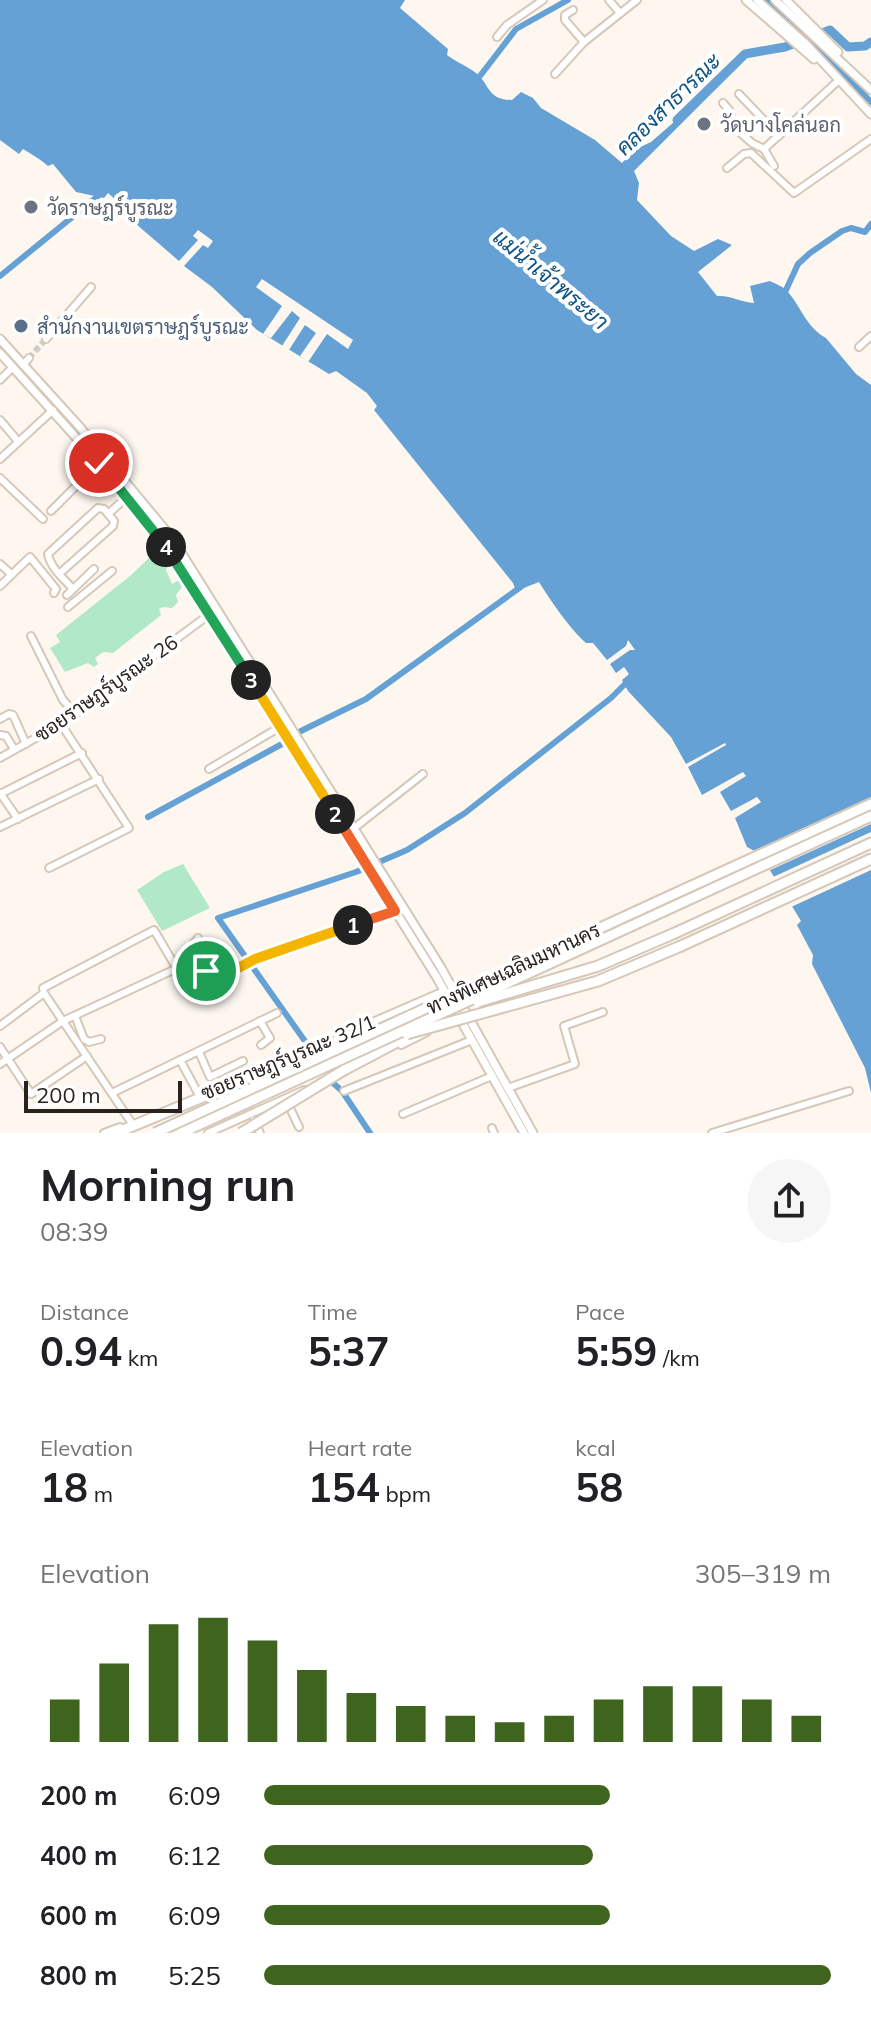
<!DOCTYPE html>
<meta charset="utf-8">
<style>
:root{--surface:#fff;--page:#f6f6f6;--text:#202124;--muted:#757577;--accent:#3f641d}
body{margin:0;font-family:Mulish,Sarabun,sans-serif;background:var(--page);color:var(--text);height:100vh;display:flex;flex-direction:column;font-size:30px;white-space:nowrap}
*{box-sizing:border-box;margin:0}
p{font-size:26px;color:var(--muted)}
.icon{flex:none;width:44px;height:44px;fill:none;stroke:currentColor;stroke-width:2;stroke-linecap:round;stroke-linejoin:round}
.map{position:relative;height:1133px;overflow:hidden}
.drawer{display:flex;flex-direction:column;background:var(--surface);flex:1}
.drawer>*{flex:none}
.scale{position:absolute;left:24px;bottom:20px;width:158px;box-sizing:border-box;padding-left:8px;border:4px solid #28231d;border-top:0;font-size:22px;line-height:28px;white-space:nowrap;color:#28231d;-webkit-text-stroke:6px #fff;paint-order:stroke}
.pin{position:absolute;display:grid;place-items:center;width:68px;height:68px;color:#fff;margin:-34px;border:4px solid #fff;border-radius:50%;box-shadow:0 2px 8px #0007}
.km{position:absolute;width:40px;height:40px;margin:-20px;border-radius:50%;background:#222;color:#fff;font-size:22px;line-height:40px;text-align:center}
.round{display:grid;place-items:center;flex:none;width:84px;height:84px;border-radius:42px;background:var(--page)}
.headline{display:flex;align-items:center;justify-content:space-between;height:136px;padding:0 40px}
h1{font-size:44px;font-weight:700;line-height:60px}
.figures{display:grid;grid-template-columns:repeat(3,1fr);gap:12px;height:136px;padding:8px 40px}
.figures div{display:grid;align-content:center}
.figures b{font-size:40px;font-weight:700}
.figures small{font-size:22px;font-weight:400}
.figures p{font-size:22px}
.chart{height:224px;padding:16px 40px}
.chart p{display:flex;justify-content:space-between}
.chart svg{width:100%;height:144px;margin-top:8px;stroke:var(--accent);stroke-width:6}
ul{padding:0 40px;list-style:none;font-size:26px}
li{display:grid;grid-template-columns:128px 96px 1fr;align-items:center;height:60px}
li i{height:20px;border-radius:10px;background:var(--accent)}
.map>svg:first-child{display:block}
.green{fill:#b1e9c8}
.water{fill:#65a1d4}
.pier{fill:#fdf7f0}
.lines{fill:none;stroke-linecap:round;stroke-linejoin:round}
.canal{stroke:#65a1d4;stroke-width:6}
.river{stroke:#65a1d4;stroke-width:9}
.minor-tunnel{stroke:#d2cdc6;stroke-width:6;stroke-dasharray:6 3;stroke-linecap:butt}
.minor-casing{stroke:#d6c8b8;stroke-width:10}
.major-casing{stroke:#d6c8b8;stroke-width:11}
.highway-casing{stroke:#d6c8b8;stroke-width:13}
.minor{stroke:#fff;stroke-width:6}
.major{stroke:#fff;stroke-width:7}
.highway{stroke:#fff;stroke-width:9}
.highway-bridge-casing{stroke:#d6c8b8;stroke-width:13;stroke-linecap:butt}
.highway-bridge{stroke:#fff;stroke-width:9}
.split-1-casing{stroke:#fff;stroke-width:16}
.split-2-casing{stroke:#fff;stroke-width:16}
.split-3-casing{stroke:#fff;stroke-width:16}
.split-4-casing{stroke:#fff;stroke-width:16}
.split-5-casing{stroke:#fff;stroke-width:16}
.split-1{stroke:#f5b400;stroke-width:10}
.split-2{stroke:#f0652b;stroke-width:10}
.split-3{stroke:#f5b400;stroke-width:10}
.split-4{stroke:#22a559;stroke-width:10}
.split-5{stroke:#22a559;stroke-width:10}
.worship-dot{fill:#6b7280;stroke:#fff;stroke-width:3}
.service-dot{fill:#5c6f8a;stroke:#fff;stroke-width:3}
.labels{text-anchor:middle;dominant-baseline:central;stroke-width:8;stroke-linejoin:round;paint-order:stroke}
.worship-label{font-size:20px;fill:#5b616d;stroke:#fff;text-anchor:start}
.service-label{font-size:20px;fill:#4e5e75;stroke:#fff;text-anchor:start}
.street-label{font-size:20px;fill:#28231d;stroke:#fff}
.water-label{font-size:22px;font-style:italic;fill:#0f5485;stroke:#fff}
</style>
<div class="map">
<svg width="871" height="1133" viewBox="0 0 871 1133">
<rect width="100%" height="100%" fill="#fdf7f0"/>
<g class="green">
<path d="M153,554l9,11 5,-3 2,3 -3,5 6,14 7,-4 3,7 -6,8 2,7 -6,6 -9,-1 -4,2 2,6 -48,38 -10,-1 -8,6 3,6 -4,3 -6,-4 -23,9 -15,-24 10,-6 -4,-7 74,-59z"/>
<path d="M183,864l27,44 -48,23 -25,-41 27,-18z"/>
</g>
<path class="water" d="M0,0h405l-5,8 48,41 -1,6c9,7 20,11 29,18 14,11 11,27 36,27l9,-8 12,6 8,10 54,32 27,23 12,-13 17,-8 92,-80 -109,109 5,12 -2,17 34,36 23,15 24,-12 14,6 -34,27 19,24c14,-1 23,6 37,7l-4,-17 20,-5c6,3 14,6 18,11 13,15 19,36 38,46l30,36 15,11v708l-6,-25 -53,-104 1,-9 -16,-30 4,-4 -41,-67 -13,-7 -12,-29 26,-16 -4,-5 -26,14 -11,-19 26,-16 -3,-4 -41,23 -14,-28 38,-22 -1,-2 -39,21 -15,-27 -43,-46 -6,-11 7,-6 -5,-7 -8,6 -6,-9 20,-14h5l-7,-10 -2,6 -19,14 -14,-17h-7c-17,-15 -35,-42 -47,-61l-23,9 -3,-8 -139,-173 3,-4 -10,-13 -31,-22 -7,3 -72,-44 -45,-43 -28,-21 19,-21 5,3 5,-7 -15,-11 -5,6 5,4 -19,21 -65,-56 3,-4 -9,-8 -4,5 -28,-6 -23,-28 -5,2c-8,-7 -17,-12 -25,-17l-4,5 -19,-14z"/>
<g class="pier">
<path d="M262,279l91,61 -5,9 -21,-15 -19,28 -8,-6 16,-23 -11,-8 -16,25 -7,-4 18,-28 -8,-7 -21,27 -8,-4 19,-28 -26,-19z"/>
<path d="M871,797v27l-105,48 -9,-15 -8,-4z"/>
<path d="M871,832v38l-82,38 -18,-30z"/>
</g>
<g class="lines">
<g class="canal">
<path d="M766,0l41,36 64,66"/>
<path d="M480,76l36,-47 52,-29"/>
<path d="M0,276l103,-84"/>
<path d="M786,290l12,-26 12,-11 32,-22 9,-3 14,4 6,-8"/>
<path d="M301,731l65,-32 156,-113"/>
<path d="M148,817l134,-73"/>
<path d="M307,1044l-89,-126 138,-46 51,-22 58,-37 146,-115 19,-19"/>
<path d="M333,1083l9,8 28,42"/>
</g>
<path class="river" d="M677,120l68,-66 40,-7 45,-17 18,17 17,-1 6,-4"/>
<path class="minor-tunnel" d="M29,358l17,-19"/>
<defs>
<g id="minor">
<path d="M609,0l11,13"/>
<path d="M573,10l-8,5v5l19,22"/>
<path d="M497,37l10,-12 36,-25"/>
<path d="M555,74l29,-32 53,-42"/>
<path d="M739,94l40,42"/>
<path d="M723,103l6,7 6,18 17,15 12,6 10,17"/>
<path d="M764,149l75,-69"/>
<path d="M727,168l17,-14 7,-1 43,40 77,-54"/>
<path d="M46,339l45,-52"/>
<path d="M859,347l12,-11"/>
<path d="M23,365l6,-7"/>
<path d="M0,380l13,-13"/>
<path d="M0,420l17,20"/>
<path d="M0,459l53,-49"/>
<path d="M0,478l43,41"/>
<path d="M51,511l48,-48"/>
<path d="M108,514l19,-17"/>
<path d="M0,564l11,10"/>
<path d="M59,574l54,-48 1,-5 -10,-12 -6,-1 -50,46c2,13 16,25 25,35"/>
<path d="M0,586l30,-29 26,32 -2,4"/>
<path d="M67,595l27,-26"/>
<path d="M68,607l44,-36"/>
<path d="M31,636l32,64 13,14"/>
<path d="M0,719l9,-5 4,1 13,29"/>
<path d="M0,735l6,1 8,13"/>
<path d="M0,758l61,-34 149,-110"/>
<path d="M209,769l71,-42"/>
<path d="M0,793l18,26"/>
<path d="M0,794l82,-41"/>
<path d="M0,827l99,-48"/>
<path d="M353,829l70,-55"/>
<path d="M49,868l80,-40 -68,-104"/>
<path d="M198,938l-6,8 6,20"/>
<path d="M75,1016l9,23 5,3 12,-3"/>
<path d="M260,1021l10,17 -9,7"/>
<path d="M0,1026l44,-33"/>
<path d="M345,1034l99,-43"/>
<path d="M401,1045l26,-13"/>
<path d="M0,1047l31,47 56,-38"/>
<path d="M199,1052l11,25 33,-16"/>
<path d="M180,1060l19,35"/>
<path d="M0,1064l63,-43 108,-50 17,-5h10l20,10 7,-1 30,-16 140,-48"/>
<path d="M508,1088l67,-24 -11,-38 39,-14"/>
<path d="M344,1091l128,-51"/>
<path d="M112,1093l165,-80"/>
<path d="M287,1102l12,25"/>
<path d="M403,1114l89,-38"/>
<path d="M254,1120l6,13"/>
<path d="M131,1122l-87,-129 -1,-5 111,-58 23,39"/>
<path d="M492,1128l2,5"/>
<path d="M104,1133l16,-6"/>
<path d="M208,1133l96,-43"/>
<path d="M712,1133l137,-42"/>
</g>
<g id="major">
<path d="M746,0l68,59"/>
<path d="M757,0l48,43 66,71"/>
<path d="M775,0l96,90"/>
<path d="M786,0l52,52"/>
<path d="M0,339l78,86 94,113 268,428 93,167"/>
<path d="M0,353l99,110 74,93 263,420 88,157"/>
</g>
<g id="highway">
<path d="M661,900l210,-96"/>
<path d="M666,910l205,-94"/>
<path d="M675,933l196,-90"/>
<path d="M681,946l190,-87"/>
<path d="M395,1026l35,-10"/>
<path d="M344,1070l70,-37"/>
<path d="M116,1133l219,-91"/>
</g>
</defs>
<use href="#minor" class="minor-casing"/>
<use href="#major" class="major-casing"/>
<use href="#highway" class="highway-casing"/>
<use href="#minor" class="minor"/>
<use href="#major" class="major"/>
<use href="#highway" class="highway"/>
<defs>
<g id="highway-bridge">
<path d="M478,1002l120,-36 77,-33"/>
<path d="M407,1034l191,-53 83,-35"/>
<path d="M335,1042l28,-11"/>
<path d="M155,1133l506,-233"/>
<path d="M181,1133l485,-223"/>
<path d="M241,1133l103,-63"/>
</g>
</defs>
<use href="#highway-bridge" class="highway-bridge-casing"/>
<use href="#highway-bridge" class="highway-bridge"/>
</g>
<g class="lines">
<defs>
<path id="split-1" d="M206,971l12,5 7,-1 30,-16 98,-34"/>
<path id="split-2" d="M335,814l60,97 -42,14"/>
<path id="split-3" d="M251,680l84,134"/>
<path id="split-4" d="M166,547l85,133"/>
<path id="split-5" d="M99,463l67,84"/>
</defs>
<use href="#split-1" class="split-1-casing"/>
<use href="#split-2" class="split-2-casing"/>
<use href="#split-3" class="split-3-casing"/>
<use href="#split-4" class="split-4-casing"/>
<use href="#split-5" class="split-5-casing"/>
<use href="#split-1" class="split-1"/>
<use href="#split-2" class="split-2"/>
<use href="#split-3" class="split-3"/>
<use href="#split-4" class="split-4"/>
<use href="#split-5" class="split-5"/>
</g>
<g class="worship-dot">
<circle cx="704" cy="124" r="8"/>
<circle cx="31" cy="207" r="8"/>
</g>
<circle class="service-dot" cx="21" cy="326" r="8"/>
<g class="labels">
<g class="worship-label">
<text x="720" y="124">วัดบางโคล่นอก</text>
<text x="47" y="207">วัดราษฎร์บูรณะ</text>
</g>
<g class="service-label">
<text x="37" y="326">สำนักงานเขตราษฎร์บูรณะ</text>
</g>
<g class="street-label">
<text transform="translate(106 688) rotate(-35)">ซอยราษฎร์บูรณะ 26</text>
<text transform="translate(513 968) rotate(-25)">ทางพิเศษเฉลิมมหานคร</text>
<text transform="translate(288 1057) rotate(-23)">ซอยราษฎร์บูรณะ 32/1</text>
</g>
<g class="water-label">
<text transform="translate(668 104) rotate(-44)">คลองสาธารณะ</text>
<text transform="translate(551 279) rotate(40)">แม่น้ำเจ้าพระยา</text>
</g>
</g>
</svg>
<div class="scale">200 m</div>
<div class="pin" style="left:206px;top:971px;background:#1e9e55"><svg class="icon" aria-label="arrive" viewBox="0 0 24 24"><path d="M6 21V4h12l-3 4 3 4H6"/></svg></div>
<div class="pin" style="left:99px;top:463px;background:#d93025"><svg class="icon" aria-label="check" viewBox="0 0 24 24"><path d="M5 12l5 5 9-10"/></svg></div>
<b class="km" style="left:353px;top:925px">1</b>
<b class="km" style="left:335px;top:814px">2</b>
<b class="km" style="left:251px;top:680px">3</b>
<b class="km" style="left:166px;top:547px">4</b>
</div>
<section class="drawer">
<div class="headline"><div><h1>Morning run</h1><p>08:39</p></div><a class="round"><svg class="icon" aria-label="share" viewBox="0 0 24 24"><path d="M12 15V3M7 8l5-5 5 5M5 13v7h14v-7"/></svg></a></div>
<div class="figures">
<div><p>Distance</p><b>0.94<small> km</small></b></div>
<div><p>Time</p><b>5:37</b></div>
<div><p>Pace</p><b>5:59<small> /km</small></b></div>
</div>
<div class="figures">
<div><p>Elevation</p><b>18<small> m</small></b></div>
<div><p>Heart rate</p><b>154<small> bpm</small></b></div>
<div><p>kcal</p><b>58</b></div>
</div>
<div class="chart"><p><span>Elevation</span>305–319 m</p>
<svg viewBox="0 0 160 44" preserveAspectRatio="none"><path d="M5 44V31M15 44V20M25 44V8M35 44V6M45 44V13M55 44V22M65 44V29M75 44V33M85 44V36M95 44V38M105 44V36M115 44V31M125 44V27M135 44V27M145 44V31M155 44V36"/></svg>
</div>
<ul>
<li><b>200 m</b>6:09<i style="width:61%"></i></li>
<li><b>400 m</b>6:12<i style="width:58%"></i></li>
<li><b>600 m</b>6:09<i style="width:61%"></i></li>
<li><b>800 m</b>5:25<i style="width:100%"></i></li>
</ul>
</section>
